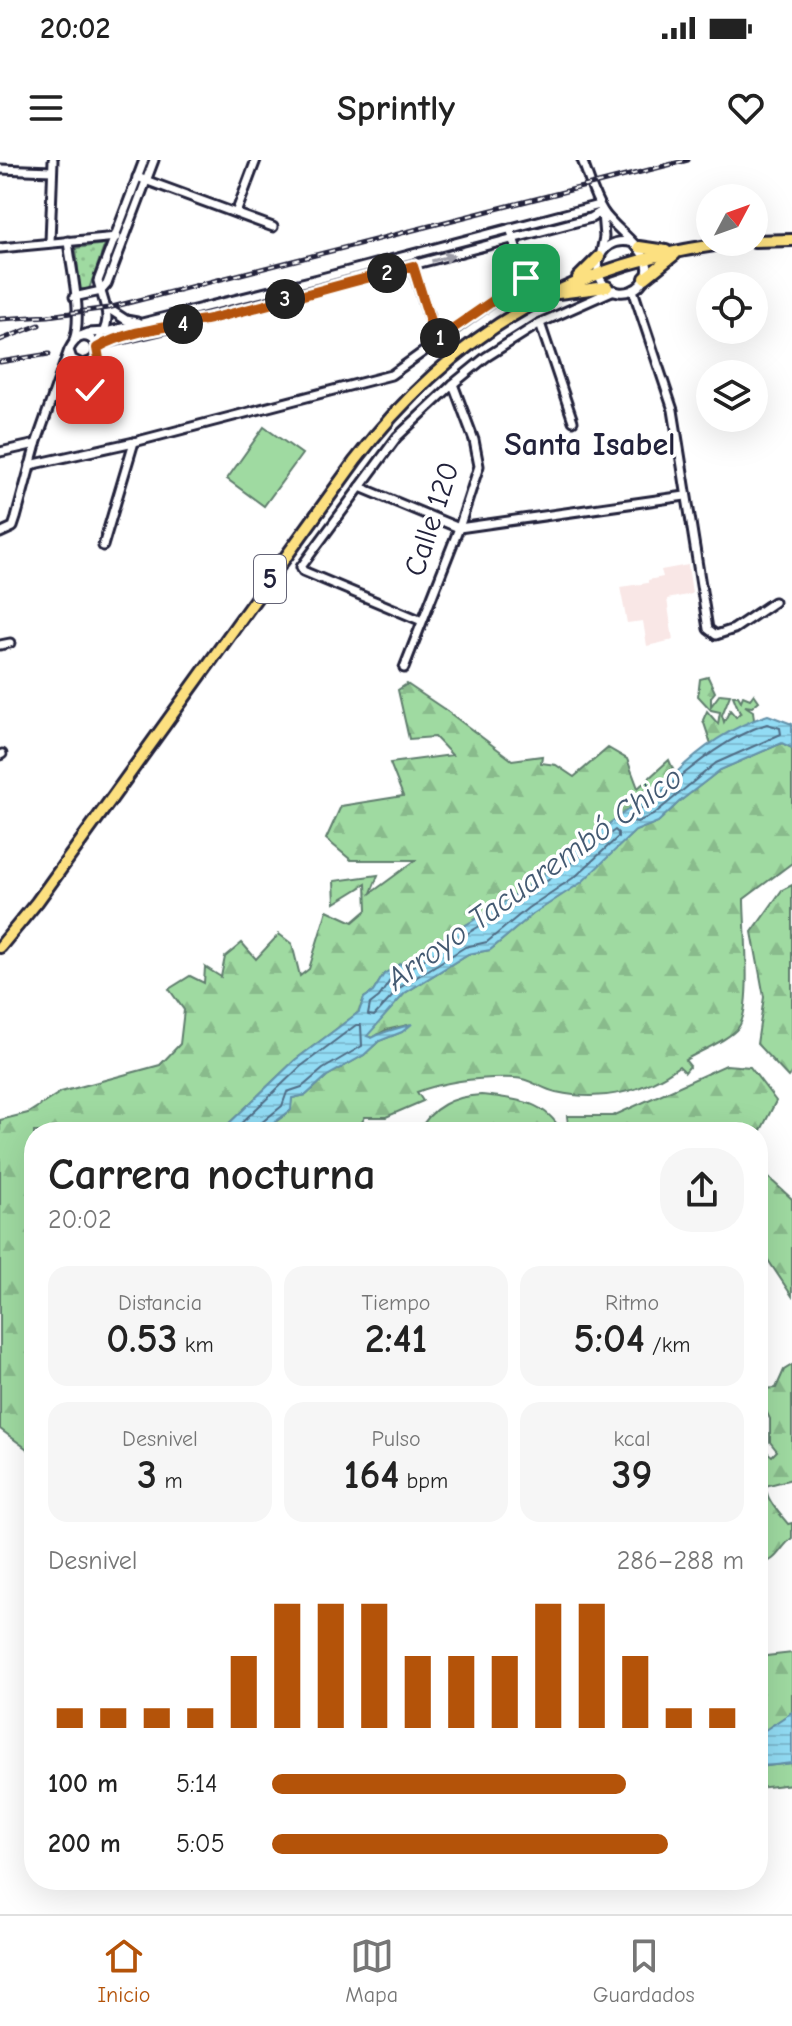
<!DOCTYPE html>
<html lang="es">
<meta charset="utf-8">
<style>
:root{--surface:#fff;--page:#f6f6f6;--text:#222;--muted:#767676;--line:#e0e0e0;--accent:#b45309}
body{margin:0;font-family:"Comic Neue",sans-serif;background:var(--page);color:var(--text);height:100vh;display:flex;flex-direction:column;font-size:30px;white-space:nowrap}
*{box-sizing:border-box;margin:0}
p{font-size:26px;color:var(--muted)}
.icon{flex:none;width:44px;height:44px;fill:none;stroke:currentColor;stroke-width:2;stroke-linecap:round;stroke-linejoin:round}
.map{position:relative;flex:1;overflow:hidden}
.side{position:absolute;left:24px;top:962px;width:744px;height:768px;display:flex;flex-direction:column;background:var(--surface);border-radius:32px;box-shadow:0 8px 32px #0002}
.side>*{flex:none}
.needle{width:52px;rotate:49deg}
.controls{position:absolute;left:696px;top:24px;display:grid;gap:16px}
.controls a{display:grid;place-items:center;width:72px;height:72px;border-radius:50%;background:var(--surface);box-shadow:0 8px 32px #0002;font-size:40px}
.pin{position:absolute;display:grid;place-items:center;width:68px;height:68px;color:#fff;margin:-34px;border-radius:16px;box-shadow:0 4px 12px #0006}
.km{position:absolute;width:40px;height:40px;margin:-20px;border-radius:50%;background:#222;color:#fff;font-size:22px;line-height:40px;text-align:center}
.round{display:grid;place-items:center;flex:none;width:84px;height:84px;border-radius:32px;background:var(--page)}
.summary{display:flex;align-items:center;justify-content:space-between;height:136px;padding:0 24px}
h1{font-size:44px;font-weight:800;line-height:60px}
.stats{display:grid;grid-template-columns:repeat(3,1fr);gap:12px;height:136px;padding:8px 24px}
.stats div{display:grid;align-content:center;border-radius:20px;background:var(--page);text-align:center}
.stats b{font-size:40px;font-weight:800}
.stats small{font-size:22px;font-weight:400}
.stats p{font-size:22px}
.chart{height:224px;padding:16px 24px}
.chart p{display:flex;justify-content:space-between}
.chart svg{width:100%;height:144px;margin-top:8px;stroke:var(--accent);stroke-width:6}
ul{padding:0 24px;list-style:none;font-size:26px}
li{display:grid;grid-template-columns:128px 96px 1fr;align-items:center;height:60px}
li i{height:20px;border-radius:10px;background:var(--accent)}
.status{display:flex;justify-content:space-between;align-items:center;height:56px;padding:0 40px;background:var(--surface);direction:ltr}
.status svg{height:22px;fill:currentColor}
header{display:flex;justify-content:space-between;align-items:center;height:104px;padding:0 24px;background:var(--surface);font-size:36px;font-weight:800}
.tab-bar{display:flex;justify-content:space-around;align-items:center;height:112px;border-top:2px solid var(--line);background:var(--surface);font-size:22px;color:var(--muted)}
.tab-bar a{display:grid;justify-items:center;gap:4px}
.tab-bar .current{color:var(--accent)}
.map>svg:first-child{display:block}
.built{fill:#f9e7e6}
.grass{fill:#9fdaa1;stroke:#607e6e;stroke-width:2}
.forest{fill:url(#forest-firs);stroke:#607e6e;stroke-width:2}
.park{fill:url(#park-dots);stroke:#607e6e;stroke-width:2}
.water{fill:url(#water-rules);stroke:#6592aa;stroke-width:2}
.lines{fill:none;stroke-linecap:round;stroke-linejoin:round}
.shore{stroke:#4f6c85;stroke-width:2}
.minor-casing{stroke:#22223b;stroke-width:13}
.highway-casing{stroke:#22223b;stroke-width:16}
.minor{stroke:#fff;stroke-width:7}
.highway{stroke:#fce080;stroke-width:10}
.rail-casing{stroke:#22223b;stroke-width:5}
.rail{stroke:#fff;stroke-width:2;stroke-dasharray:6;stroke-linecap:butt}
.oneway{fill:#9c9ca7}
.route-casing{stroke:#fff;stroke-width:16}
.route{stroke:#b45309;stroke-width:10}
.labels{text-anchor:middle;dominant-baseline:central;stroke-width:7;stroke-linejoin:round;paint-order:stroke}
.shield{fill:#fff;stroke:#646476;stroke-width:2}
.shield-label{font-size:28px;font-weight:bold;fill:#22223b}
.street-label{font-size:30px;fill:#22223b;stroke:#fff}
.neighbourhood-label{font-size:32px;font-weight:bold;fill:#22223b;stroke:#fff}
.water-label{font-size:32px;font-style:italic;fill:#445a72;stroke:#fff}
</style>
<div class="status"><b>20:02</b><svg viewBox="0 0 49 12"><path d="M0 12V9h3v3zM5 12V6h3v6zM10 12V3h3v9zM15 12V0h3v12zM26 1h20v11H26zM47 4h2v5h-2z"/></svg></div>
<header><svg class="icon" aria-label="menu" viewBox="0 0 24 24"><path d="M4 6h16M4 12h16M4 18h16"/></svg>Sprintly<svg class="icon" aria-label="heart" viewBox="0 0 24 24"><path d="M12 20l-8-8c-3-5 5-10 8-4 3-6 11-1 8 4z"/></svg></header>
<div class="map">
<svg width="792" height="1754" viewBox="0 0 792 1754">
<defs>
<pattern id="forest-firs" width="22" height="20" patternUnits="userSpaceOnUse" patternTransform="scale(2)"><rect width="22" height="20" fill="#9fdaa1"/><path d="M5 1l3.5 6h-7zM16 11l3.5 6h-7z" fill="#89bb8c"/></pattern>
<pattern id="park-dots" width="8" height="8" patternUnits="userSpaceOnUse" patternTransform="scale(2)"><rect width="8" height="8" fill="#9fdaa1"/><path d="M2 2h.1M6 6h.1" fill="none" stroke="#89bb8c" stroke-width="1.8" stroke-linecap="round"/></pattern>
<pattern id="water-rules" width="6" height="5" patternUnits="userSpaceOnUse" patternTransform="scale(2)"><rect width="6" height="5" fill="#92dcf4"/><path d="M0 2.5h6" fill="none" stroke="#7ebcd2"/></pattern>
</defs>
<rect width="100%" height="100%" fill="#fff"/>
<filter id="ink" filterUnits="userSpaceOnUse"><feTurbulence type="fractalNoise" baseFrequency=".0125" numOctaves="2"/><feDisplacementMap in="SourceGraphic" scale="16" xChannelSelector="R" yChannelSelector="G"/><feConvolveMatrix kernelMatrix="1 2 1 2 8 2 1 2 1" color-interpolation-filters="sRGB"/></filter>
<g filter="url(#ink)">
<path class="built" d="M688,405l4,29 -25,5 6,41 -26,6 -4,-25 -16,2 -7,-36 28,-4v-3l15,-3 -2,-7z"/>
<path class="grass" d="M264,267l38,27 -38,52 -37,-27z"/>
<g class="forest">
<path d="M708,517l7,15 -4,5v9l9,-12 10,1 -8,20 2,7 6,-12 6,7 4,-4 -7,-17h5l3,5 2,-5 7,3 4,-5 5,7 -7,6 -7,-1 8,5 1,9 -43,24 -8,-24 4,-9 11,13 2,-12 -9,-2 -13,-14 2,-17z"/>
<path d="M407,524l40,27 65,49 30,-4 -1,7 15,2 18,12 34,-29 19,11 11,29 31,-28 6,14 -164,124 -127,76 -11,18 -9,6 -5,14 -64,48 -75,72h-186v322l-34,-25v-309l28,-7 33,-21 99,-27 20,-21 4,-34 -15,-21 21,-13 14,7 1,-16 16,10 4,-20 17,-14 14,16 23,-25 13,10 8,32 9,-7 18,-59 26,12 14,-12 -1,-26 -31,19 -1,-22 44,-6 -7,18 45,-33h-65l-25,-21 15,-33 62,-10 -13,-33 62,-8 -17,-18 -26,2 -11,-49z"/>
<path d="M782,583l10,5v115l-48,36c0,28 9,109 -6,129 -8,11 -40,24 -53,32l5,6 -5,6 -6,-6c-36,27 -79,36 -123,26 -14,-3 -27,-14 -41,-14 -33,-1 -68,3 -98,14l6,9 -37,16h-21l-9,15h-94l28,-21 2,-13 14,-3 21,-19 37,-21 15,-14 23,-9 6,-7 -22,5 -14,8 -6,-2 39,-43 63,-39 22,-4 43,-36 48,-32 54,-51 23,-9 21,-20 41,-32z"/>
<path d="M792,725v187l-4,5 -31,-33 7,-47 -12,-65 30,-42z"/>
<path d="M726,905l24,2 26,34 -18,35v-4h-189l-2,-16h46z"/>
<path d="M481,935c34,4 64,5 81,37h-143c11,-25 36,-36 62,-37z"/>
<path d="M758,1008l34,31v97l-34,-51z"/>
<path d="M792,1205v114l-34,9v-43l14,11 5,-5 -7,-9v-23l-12,-24 4,-6 14,-1 8,-18z"/>
<path d="M767,1333c2,10 14,22 21,31l4,-1v15c-13,10 -15,26 -34,25v-67z"/>
<path d="M792,1493v59l-30,21 -4,-1v-75z"/>
<path d="M792,1603v21l-34,4v-21z"/>
</g>
<path class="park" d="M105,84l-16,45h-9l-4,-41z"/>
<g class="water">
<path d="M768,555l24,9v24l-10,-5 -62,27 -41,32 -21,20 -23,9 -53,51 -49,32 -43,36 -22,4 -63,39 -38,43 5,2c13,-8 26,-9 40,-14l-10,8 -23,9 -15,14 -37,21 -21,19 -14,3 -1,12 -29,22h-42l75,-72 64,-48 5,-14 9,-6 11,-18 127,-76 164,-124c25,-26 58,-48 93,-59z"/>
<path d="M792,1552v51l-34,4v-35h4z"/>
</g>
<g class="lines">
<g class="shore">
<path d="M767,564l13,4 1,6 -65,29 -63,52 -16,7 -5,-1 1,-6c41,-31 85,-76 134,-91z"/>
<path d="M615,670l3,3v4l-42,39 -48,32 -41,34 -22,5 -64,40 -27,29 -6,-1 2,-11 9,-7 12,-18 124,-74z"/>
<path d="M232,972l68,-65 56,-42h5l1,21 -39,23 -21,18 -15,5 -5,14 -21,17 -3,9"/>
</g>
<defs>
<g id="minor">
<path d="M582,0c7,17 11,36 21,51 12,21 63,47 38,73 -5,6 -14,9 -22,8 -34,-5 -25,-60 14,-49"/>
<path d="M0,9l52,2"/>
<path d="M137,17l136,50"/>
<path d="M236,53l20,-53"/>
<path d="M68,81c3,27 15,74 6,99"/>
<path d="M50,82l3,-82"/>
<path d="M0,88l117,-11"/>
<path d="M601,92l3,-15 -2,-24"/>
<path d="M412,105l19,59 8,14"/>
<path d="M633,130l40,120 35,219 8,6 18,-6 40,-27"/>
<path d="M101,131l6,-7 47,-124"/>
<path d="M74,137l27,-6"/>
<path d="M109,149l17,11 11,2"/>
<path d="M540,163l33,98"/>
<path d="M78,177l10,-4 18,-1 212,-53 281,-74"/>
<path d="M96,185c19,-27 9,-36 2,-64l46,-121"/>
<path d="M97,188l8,-5 106,-25 380,-100 11,-7"/>
<path d="M58,224l26,-14 4,-6"/>
<path d="M53,236l40,-7 3,-3 3,-27 -2,-4"/>
<path d="M0,292l36,-8"/>
<path d="M30,305l104,-23 257,-67 135,-97 -16,-50"/>
<path d="M360,327l99,41 226,-32"/>
<path d="M0,373l13,-6 3,-9 20,-74 33,-94c17,-35 46,10 13,14l-10,-5 -3,-9"/>
<path d="M103,386l31,-104"/>
<path d="M422,461l-119,-50 -2,-4 96,-130 56,-53 33,-27 54,-34 74,-33"/>
<path d="M0,485l10,-2"/>
<path d="M404,508l55,-140 20,-62 -5,-26 -21,-56"/>
<path d="M0,595l2,-1"/>
</g>
<g id="highway">
<path d="M754,81l38,-1"/>
<path d="M639,87l27,4"/>
<path d="M578,118l21,-21"/>
<path d="M645,118l30,-24"/>
<path d="M558,133l49,-6"/>
<path d="M0,787l37,-45 318,-441c98,-129 224,-204 387,-219"/>
</g>
</defs>
<use href="#minor" class="minor-casing"/>
<use href="#highway" class="highway-casing"/>
<use href="#minor" class="minor"/>
<use href="#highway" class="highway"/>
<defs>
<g id="rail">
<path d="M0,159l48,-3 60,-8 580,-148"/>
<path d="M0,180l39,-15"/>
<path d="M0,202l49,-8"/>
</g>
</defs>
<use href="#rail" class="rail-casing"/>
<use href="#rail" class="rail"/>
</g>
<defs><path id="oneway-solid" d="M-6-.8H1V-3.2L6.5 0L1 3.2V.8H-6Z" transform="scale(2)"/></defs>
<use class="oneway" href="#oneway-solid" transform="translate(443 98) rotate(-15)"/>
</g>
<g class="lines" filter="url(#ink)">
<defs>
<path id="route" d="M90,230l6,-4 3,-27 -2,-11c29,-18 79,-22 113,-29 68,-16 135,-36 203,-53l18,58 8,14 87,-60"/>
</defs>
<use href="#route" class="route-casing"/>
<use href="#route" class="route"/>
</g>
<g class="labels">
<rect class="shield" x="254" y="395" width="32" height="48" rx="6"/>
<g class="shield-label">
<text x="270" y="419">5</text>
</g>
<g class="street-label">
<text transform="translate(432 359) rotate(-72)">Calle 120</text>
</g>
<g class="neighbourhood-label">
<text x="590" y="284">Santa Isabel</text>
</g>
<g class="water-label">
<text transform="translate(534 718) rotate(-36)">Arroyo Tacuarembó Chico</text>
</g>
</g>
</svg>
<div class="controls">
<a><svg class="needle" viewBox="-14 -14 28 28"><path d="M0-13l5 13h-10z" fill="#e53935"/><path d="M0 13l5-13h-10z" fill="#767676"/></svg></a>
<a><svg class="icon" aria-label="locate" viewBox="0 0 24 24"><circle cx="12" cy="12" r="6"/><path d="M12 2v4M12 18v4M2 12h4M18 12h4"/></svg></a>
<a><svg class="icon" aria-label="layers" viewBox="0 0 24 24"><path d="M12 4l9 5-9 5-9-5zM3 14l9 5 9-5"/></svg></a>
</div>
<div class="pin" style="left:526px;top:118px;background:#1e9e55"><svg class="icon" aria-label="arrive" viewBox="0 0 24 24"><path d="M6 21V4h12l-3 4 3 4H6"/></svg></div>
<div class="pin" style="left:90px;top:230px;background:#d93025"><svg class="icon" aria-label="check" viewBox="0 0 24 24"><path d="M5 12l5 5 9-10"/></svg></div>
<b class="km" style="left:440px;top:178px">1</b>
<b class="km" style="left:387px;top:113px">2</b>
<b class="km" style="left:285px;top:139px">3</b>
<b class="km" style="left:183px;top:164px">4</b>
<section class="side">
<div class="summary"><div><h1>Carrera nocturna</h1><p>20:02</p></div><a class="round"><svg class="icon" aria-label="share" viewBox="0 0 24 24"><path d="M12 15V3M7 8l5-5 5 5M5 13v7h14v-7"/></svg></a></div>
<div class="stats">
<div><p>Distancia</p><b>0.53<small> km</small></b></div>
<div><p>Tiempo</p><b>2:41</b></div>
<div><p>Ritmo</p><b>5:04<small> /km</small></b></div>
</div>
<div class="stats">
<div><p>Desnivel</p><b>3<small> m</small></b></div>
<div><p>Pulso</p><b>164<small> bpm</small></b></div>
<div><p>kcal</p><b>39</b></div>
</div>
<div class="chart"><p><span>Desnivel</span>286–288 m</p>
<svg viewBox="0 0 160 44" preserveAspectRatio="none"><path d="M5 44V38M15 44V38M25 44V38M35 44V38M45 44V22M55 44V6M65 44V6M75 44V6M85 44V22M95 44V22M105 44V22M115 44V6M125 44V6M135 44V22M145 44V38M155 44V38"/></svg>
</div>
<ul>
<li><b>100 m</b>5:14<i style="width:75%"></i></li>
<li><b>200 m</b>5:05<i style="width:84%"></i></li>
</ul>
</section>
</div>
<nav class="tab-bar">
<a class="current"><svg class="icon" aria-label="home" viewBox="0 0 24 24"><path d="M3 11l9-7 9 7M6 9v11h12V9"/></svg>Inicio</a>
<a><svg class="icon" aria-label="map" viewBox="0 0 24 24"><path d="M3 6l6-2 6 2 6-2v14l-6 2-6-2-6 2zM9 4v14M15 6v14"/></svg>Mapa</a>
<a><svg class="icon" aria-label="saved" viewBox="0 0 24 24"><path d="M7 4h10v16l-5-4-5 4z"/></svg>Guardados</a>
</nav>
